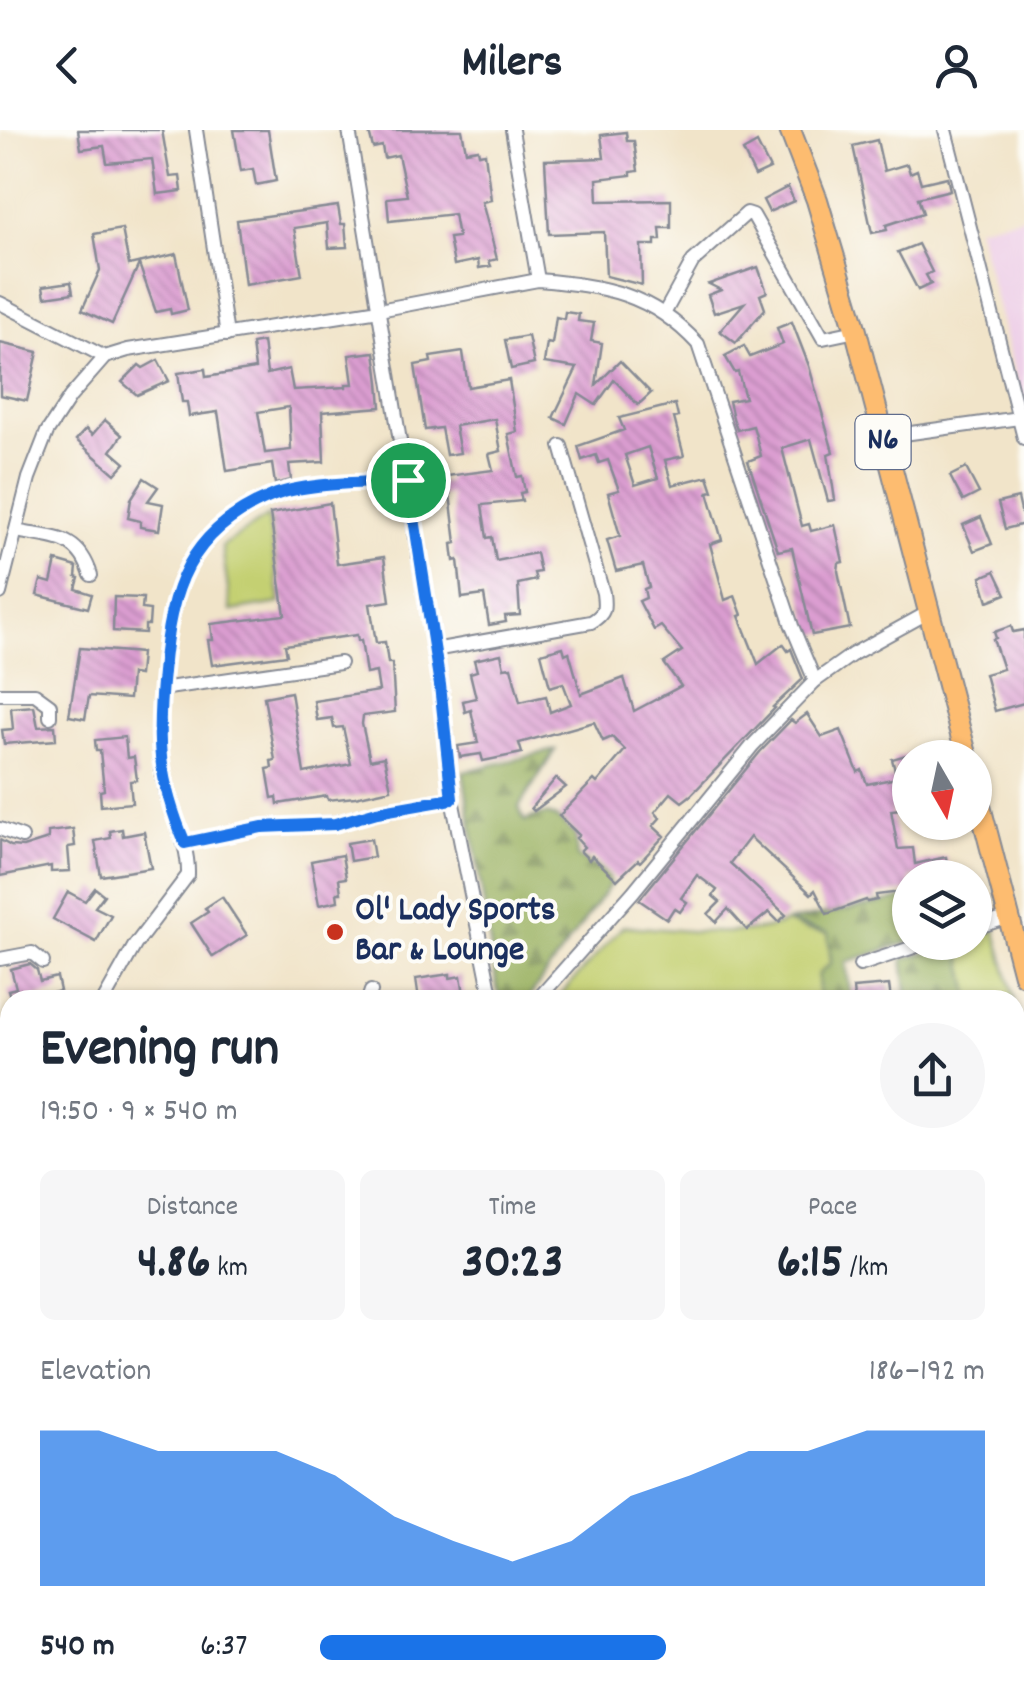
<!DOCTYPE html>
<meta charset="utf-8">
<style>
:root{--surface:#fff;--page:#f6f6f7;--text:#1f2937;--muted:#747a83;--accent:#1a73e8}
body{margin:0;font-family:Dekko,sans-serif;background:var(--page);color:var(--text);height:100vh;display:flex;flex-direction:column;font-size:38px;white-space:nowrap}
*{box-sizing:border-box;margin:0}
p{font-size:32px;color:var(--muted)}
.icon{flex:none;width:55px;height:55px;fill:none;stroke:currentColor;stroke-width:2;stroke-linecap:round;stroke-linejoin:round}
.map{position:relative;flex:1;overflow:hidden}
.side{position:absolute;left:0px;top:860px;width:1025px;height:718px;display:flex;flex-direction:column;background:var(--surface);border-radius:30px 30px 0 0;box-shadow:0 2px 8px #0004}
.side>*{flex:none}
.needle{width:65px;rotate:171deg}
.fabs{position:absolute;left:892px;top:610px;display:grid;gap:20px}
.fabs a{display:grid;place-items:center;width:100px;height:100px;border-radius:50%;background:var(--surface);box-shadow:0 2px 8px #0004;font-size:50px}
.pin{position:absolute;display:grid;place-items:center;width:85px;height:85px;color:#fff;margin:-42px;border:5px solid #fff;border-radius:50%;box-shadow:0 2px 10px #0007}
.round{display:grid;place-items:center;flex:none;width:105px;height:105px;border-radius:52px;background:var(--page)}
.summary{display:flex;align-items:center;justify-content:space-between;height:170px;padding:0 40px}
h1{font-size:55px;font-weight:700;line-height:75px}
.figures{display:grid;grid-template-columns:repeat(3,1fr);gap:15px;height:170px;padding:10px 40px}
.figures div{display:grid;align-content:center;border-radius:15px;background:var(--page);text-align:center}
.figures b{font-size:50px;font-weight:700}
.figures small{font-size:28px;font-weight:400}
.figures p{font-size:28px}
.chart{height:280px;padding:20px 40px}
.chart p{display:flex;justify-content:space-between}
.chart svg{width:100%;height:180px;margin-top:10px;fill:var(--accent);opacity:.7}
ul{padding:0 40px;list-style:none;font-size:32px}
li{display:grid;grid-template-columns:160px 120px 1fr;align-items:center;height:75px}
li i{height:25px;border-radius:12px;background:var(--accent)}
header{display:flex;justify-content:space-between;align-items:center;height:130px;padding:0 40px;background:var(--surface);font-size:45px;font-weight:700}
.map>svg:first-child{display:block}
.built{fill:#eed0e8}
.green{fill:#c4d072;stroke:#708068;stroke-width:2.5}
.forest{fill:url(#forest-firs);stroke:#5b7061;stroke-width:2.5}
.building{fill:url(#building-back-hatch);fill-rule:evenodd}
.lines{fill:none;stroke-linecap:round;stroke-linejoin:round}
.minor-casing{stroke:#868a94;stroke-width:16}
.tertiary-casing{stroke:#868a94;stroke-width:19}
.trunk-casing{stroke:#868a94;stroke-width:24}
.minor{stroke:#fff;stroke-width:12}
.tertiary{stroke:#fff;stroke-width:15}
.trunk{stroke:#fdbc70;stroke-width:20}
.route-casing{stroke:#fff;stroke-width:20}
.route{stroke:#1a73e8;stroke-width:12}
.poi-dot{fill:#c8321e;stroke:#fdfcf7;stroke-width:4}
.labels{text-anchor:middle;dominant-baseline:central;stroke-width:8;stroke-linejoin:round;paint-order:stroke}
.shield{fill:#fdfcf7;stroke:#5f6c8c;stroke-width:2.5}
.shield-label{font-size:32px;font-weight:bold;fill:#1b2f5e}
.poi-label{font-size:35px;font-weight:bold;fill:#1b2f5e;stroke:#fdfcf7;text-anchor:start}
</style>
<header><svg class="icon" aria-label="back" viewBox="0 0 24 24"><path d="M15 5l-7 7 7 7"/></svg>Milers<svg class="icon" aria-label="person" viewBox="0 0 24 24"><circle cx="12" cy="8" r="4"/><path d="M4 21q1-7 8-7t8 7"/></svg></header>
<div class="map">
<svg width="1024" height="1577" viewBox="0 0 1024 1577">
<defs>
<pattern id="forest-firs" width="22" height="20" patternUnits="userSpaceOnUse" patternTransform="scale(2.5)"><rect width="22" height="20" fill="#9bb264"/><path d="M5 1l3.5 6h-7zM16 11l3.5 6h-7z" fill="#7e9156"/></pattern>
<pattern id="building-back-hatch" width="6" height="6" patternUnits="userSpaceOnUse" patternTransform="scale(2.5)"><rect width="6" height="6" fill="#dc9ed1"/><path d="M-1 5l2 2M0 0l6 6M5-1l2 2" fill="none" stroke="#b281ad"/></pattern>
</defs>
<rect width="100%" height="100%" fill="#fdfcf7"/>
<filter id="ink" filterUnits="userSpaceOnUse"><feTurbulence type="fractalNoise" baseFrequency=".01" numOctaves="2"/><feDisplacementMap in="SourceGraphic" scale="20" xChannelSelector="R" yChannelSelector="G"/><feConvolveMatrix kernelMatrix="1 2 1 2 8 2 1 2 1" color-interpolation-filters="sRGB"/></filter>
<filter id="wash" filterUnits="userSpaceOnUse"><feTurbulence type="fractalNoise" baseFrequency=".0048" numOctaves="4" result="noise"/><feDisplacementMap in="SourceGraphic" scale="40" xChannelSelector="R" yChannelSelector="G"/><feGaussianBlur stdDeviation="2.25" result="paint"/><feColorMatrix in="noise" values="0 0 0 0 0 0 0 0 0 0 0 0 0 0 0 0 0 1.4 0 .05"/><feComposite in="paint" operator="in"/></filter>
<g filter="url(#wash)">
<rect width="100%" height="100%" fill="#f1e4c9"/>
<g class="built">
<path d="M1024,86v194l-47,-183z"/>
<path d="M1024,1081v322l-9,3v-322z"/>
</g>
<g class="green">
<path d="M268,386l12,87 -49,8 -9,-65z"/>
<path d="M787,792l19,8 22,3 3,30 -12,10 -1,27h-262l67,-74c48,2 120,15 164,-4z"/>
<path d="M995,799l20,71h-44l-13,-57 17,-1v-7z"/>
<path d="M0,1554l10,1v13h107l45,9h-162z"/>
</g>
<g class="forest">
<path d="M555,620l-36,57 5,14c28,-13 29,-6 52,14l1,22c13,7 31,12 33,28l-83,115h-25l-5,-11 -34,-217z"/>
<path d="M910,767v45l-64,20 5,38h-33l1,-27 12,-10 -3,-30 -41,-11z"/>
<path d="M959,813l12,57h-63l-5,-41z"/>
</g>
<g id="blocks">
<g class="building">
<path d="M78,0h84l8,47 10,-1 2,15 -25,3 -5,-35 -45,4 -3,-17 -23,3z"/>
<path d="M234,0h34l8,51 -20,4 -3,-16 -12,2z"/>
<path d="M379,0h83l4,21 12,-2 1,5 6,-1 6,47 -9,2 15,57 -8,2 2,5 -12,2 -1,-8 -24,5 -5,-27 9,-1 -4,-23 -65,7 -2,-23 20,-2 -9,-41 -14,3 -2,-12 -9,2 -4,-16z"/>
<path d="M626,2l1,9h7l4,30 -7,1v3l-34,4 1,22 73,-1v28h-11l1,12h-6v5h-14l1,40 -36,-9 -2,-44 -55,2 -4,-74 59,-2 -3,-23z"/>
<path d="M877,10l7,31 23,-7 3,9 7,-3 4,13 26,-6 3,13 -32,8 5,15 -37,12 1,5 -15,3 -19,-87z"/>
<path d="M757,13l13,26 -15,7 -12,-25z"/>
<path d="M788,57l6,14 -25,11 -6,-12z"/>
<path d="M338,76l3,18h4l2,23 -18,1 -2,-25 -33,5 8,47 -57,10 -8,-65z"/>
<path d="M122,99l7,36 47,-11 12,56 -17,4 -1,-5 -14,3 -17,-48 -27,60 -30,-14 18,-40 -6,-36z"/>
<path d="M918,114l14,28 -6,3 5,9 -13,6 -20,-38z"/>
<path d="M758,137l9,25 -7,3 5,14 -29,34 -16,-12 24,-28 -30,10 -6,-18 13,-5 -12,-6z"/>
<path d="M71,152l2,11 -28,4 -2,-11z"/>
<path d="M565,182l14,2 -1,7 16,2 -3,18 11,2 -6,42 24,-24 31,32 -13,12 -24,-25 -18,25 -17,-11 -13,30 -13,-6 24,-50 -33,-5 3,-20 5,1 4,-27 8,2z"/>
<path d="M792,192l17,44 24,86 -5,2 7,46 -7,1 -17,-62 -29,9 20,78 7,-2 2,7 24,-6 8,37 -4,1 -1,8 12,57 -38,7 -20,-87 -14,3 -30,-90 13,-5 -5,-20 -3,-10 -16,4 -4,-12 -4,-17 16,-3 -7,-26 -3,1 -10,-17 19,-10 6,11 33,-13 -6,-16z"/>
<path d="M528,206l6,28 -23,5 -6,-29z"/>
<path d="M263,212l4,32 22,-5 4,21 53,-3v-3h7l-4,-29 26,-3 4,30 2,25 -59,5 2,50 -35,2 2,16 -16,4 -3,-20 -45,7 -9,-59 -29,4 -2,-14h-5l-4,-29 27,-4 1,8 49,-8 -3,-25zM289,277l2,43 -26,3 -7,-41z"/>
<path d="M0,213l38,9 -11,49 -27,-6z"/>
<path d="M463,222l5,35 41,-7 8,52 -9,2 9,43 5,-1 3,16 -5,1 2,8 -40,4 5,33 5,-1 4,24 40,-8 4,19 -6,1 2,7 -18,4 2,31 -15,1 1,6 -17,3 -5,-30 -22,3 -4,-38 -4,1 -2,-17 4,-1 -6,-49 -20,3 -2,-12 20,-3 -1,-6 46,-6 -4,-16 12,-3 -6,-32 -40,7 5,27 -14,2 -5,-27 -16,2 -10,-65 16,-3 -1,-5z"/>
<path d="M158,230l11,21 -32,14 -15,-13 17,-17 4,3z"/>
<path d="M675,274l3,13 -4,1 10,38 -19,4 7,25 36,-9 5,15 -5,1 14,48 -12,4 15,56 10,-4 7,19 -3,1 19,48 25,-20 5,7 3,-2 12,30 -30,28 2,1 -84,87 -9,7 -11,-9 -16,19 5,6 -7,8 11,10 -24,26 -2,-2 -21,20 -25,-24 -3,4 -9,-9 4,-4 -8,-9 3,-3 -20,-19 35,-36 3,3 28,-33 -13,-13 -9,4 -9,-19 -75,21 3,10 -39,8 -2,-7 -21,3 -2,-11 20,-3 -7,-33 -6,2 -2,-11 13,-3 -6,-25 7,-2 -3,-11 27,-6 3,14 7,-1 9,35 26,-6 4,16 21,-8 -8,-21 -13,4 -9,-34 22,-6 2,7 4,-2 12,42 43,-16 10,33 47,-25 -17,-23 18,-12 -21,-25 -7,4 -15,-29 7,-3 -2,-9 5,-2 -6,-22 -27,6 -9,-31 13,-4 -12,-43 11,-3 -11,-30 -9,3 -3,-8 -14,5 -4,-14 46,-16 -5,-12zM648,317l10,31 -23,7 -10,-30z"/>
<path d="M105,290l17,15 -11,16 14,12 -10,11 -39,-34 10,-11 6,6z"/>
<path d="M966,338l13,25 -16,8 -13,-25z"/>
<path d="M144,348l14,9 -10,14 15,3 -4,26 -19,-3v-6l-12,-3 3,-19z"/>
<path d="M1018,368l6,26 -19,5 -7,-26z"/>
<path d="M330,373l7,61 47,-7 6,44 -20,3 6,39 9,-1 3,21h4l3,49 -32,4 -1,8 8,36 14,-3 7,32 -36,8 -27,3 -1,-4 -49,8 -1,-7 -5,1 -5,-29 5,-1 -1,-7 4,-1 -11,-63 27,-5 13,81 47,-9 -8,-37 -9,1 -2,-10 -15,2 -3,-19 65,-10 -3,-19 -10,2 -5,-34 -3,1 -1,-6 -72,10 2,10 -75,10 -4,-25h5l-2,-16 74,-9 -15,-101z"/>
<path d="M981,387l11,27 -18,7 -11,-26z"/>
<path d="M56,431l21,6 -1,10 3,1 -3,11 16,5 -4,14 -51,-13 4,-15 10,3z"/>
<path d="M995,441l11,23 -18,7 -7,-24z"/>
<path d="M114,467l29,1 -1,11 8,1 -1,15h-4v8l-32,-2z"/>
<path d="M1011,496l2,6 11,-2v73l-29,8 -10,-37 18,-5 -10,-30 3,-1 -2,-6z"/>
<path d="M80,518l61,5 -2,22 -8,-1 -2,25 -40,-3 -4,23 -16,-3z"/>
<path d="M34,576l4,21 17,-1 1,14 -52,4 -2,-14 11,-1 -2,-21z"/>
<path d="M807,584l15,23 19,-7 17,42 4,-2 5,14 30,-6 -5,-19 18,-5v54l-19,2 7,39 15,-1 2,16 31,-7 2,14 -38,7v13l-34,4 1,5 -10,2 -1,-2 -39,14 -12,-24 -4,4 -61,-57 -20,26 56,52 -7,7 -10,-10 -22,18 -19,-21 -12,13 -8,-8 12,-12 -7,-6 4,-6 -20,-15 -16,23 6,4 -7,10 -6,-4 -7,11 -28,-19 121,-148 31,-32 4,3z"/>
<path d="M125,607l2,21 7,-1 3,23 -7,1 2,22 -31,3 -1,-15 4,-1 -4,-39h-4l-1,-11z"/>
<path d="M556,648l10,9 -32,24 -3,-3z"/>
<path d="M73,699l2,17 -7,1 2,24 -19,1v-6l-51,10v-36l11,6 12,1 25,-8v-7z"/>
<path d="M122,699l1,7 21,-4 7,36 -50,8 -6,-35 16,-3 -1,-7z"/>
<path d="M371,709l3,18 -24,4 -3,-18z"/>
<path d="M342,725l4,23 -7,1 2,14h-4l1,8 -19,4 -8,-44z"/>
<path d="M95,758l9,7 -9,12 16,8 -15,27 -43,-23 15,-27 17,9z"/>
<path d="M222,767l25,38 -34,22 -22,-34 17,-11 -3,-4z"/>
<path d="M30,834l7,6 3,11 17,-4 3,14 -34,9h-15l-3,-10 8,-2 -5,-19z"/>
<path d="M450,844v4l11,-2 4,24h-46l-3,-21z"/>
<path d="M889,855l2,15h-37l-1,-12z"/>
</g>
</g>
</g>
<g filter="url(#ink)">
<use href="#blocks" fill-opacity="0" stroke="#868a94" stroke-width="2.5"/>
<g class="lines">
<defs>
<g id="minor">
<path d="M196,0l31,205"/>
<path d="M349,0l91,555 12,114 40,201"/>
<path d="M512,0l26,150"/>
<path d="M945,0l79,308"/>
<path d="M0,173l105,54"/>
<path d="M665,182l28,-51 54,-48 6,2 70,123 33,-7"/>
<path d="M882,307l137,-19"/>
<path d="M16,401c38,8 62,3 75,44"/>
<path d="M0,463l29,-115 18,-46 23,-35 35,-40 23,-7 251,-40 159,-30c67,6 113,13 160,64l94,282 23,55"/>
<path d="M434,520l157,-28c14,-8 14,-13 12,-29l-42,-147"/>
<path d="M161,559l179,-26"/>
<path d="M0,564h35l15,11v12"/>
<path d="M0,699l22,8"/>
<path d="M185,713l76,-16 74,-4 42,-11 75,-13"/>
<path d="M975,798l34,-11"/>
<path d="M0,829l32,-6 11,9"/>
<path d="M860,835l69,-23"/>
<path d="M104,870l31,-55 53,-70c1,-37 -21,-67 -26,-103 -4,-33 -3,-66 1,-99 7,-84 24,-142 109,-177 32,-13 99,-13 136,-16"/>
<path d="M368,870l3,-9"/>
<path d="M537,870l96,-108 120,-147 62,-64 38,-27 76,-42"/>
<path d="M0,931l10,-2"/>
<path d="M1015,1078l9,-2"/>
<path d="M0,1123l10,116"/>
<path d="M785,1568l2,9"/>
<path d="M928,1568l2,9"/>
</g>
<g id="tertiary">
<path d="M1015,1432l9,-3"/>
<path d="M0,1446l10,-1"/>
<path d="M382,1568l10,9"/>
<path d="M595,1577l17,-9"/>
</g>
<g id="trunk">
<path d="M790,0l27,70 39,131 111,427"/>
<path d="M975,657l49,188"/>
</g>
</defs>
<use href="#minor" class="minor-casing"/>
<use href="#tertiary" class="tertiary-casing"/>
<use href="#trunk" class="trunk-casing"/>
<use href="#minor" class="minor"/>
<use href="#tertiary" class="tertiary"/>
<use href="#trunk" class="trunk"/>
</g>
</g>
<g class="lines" filter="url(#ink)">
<defs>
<path id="route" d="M408,350l32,205 12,114 -75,13 -42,12 -73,3 -77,16c-27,-64 -29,-102 -22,-171 7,-83 25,-142 109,-176 33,-14 99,-13 136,-16z"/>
</defs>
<use href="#route" class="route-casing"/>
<use href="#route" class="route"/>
</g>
<circle class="poi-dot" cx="335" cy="802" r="10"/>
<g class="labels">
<rect class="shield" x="855.5" y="285" width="55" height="54" rx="8"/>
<g class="shield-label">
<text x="883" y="312">N6</text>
</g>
<g class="poi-label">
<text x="355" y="782">Ol' Lady Sports<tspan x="355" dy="40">Bar &amp; Lounge</tspan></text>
</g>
</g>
</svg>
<div class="fabs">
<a><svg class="needle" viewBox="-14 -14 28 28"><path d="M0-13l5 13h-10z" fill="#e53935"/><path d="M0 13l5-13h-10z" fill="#747a83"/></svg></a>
<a><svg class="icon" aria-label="layers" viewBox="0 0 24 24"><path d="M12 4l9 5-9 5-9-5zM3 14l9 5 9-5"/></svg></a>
</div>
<div class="pin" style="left:408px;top:350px;background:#1e9e55"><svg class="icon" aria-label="arrive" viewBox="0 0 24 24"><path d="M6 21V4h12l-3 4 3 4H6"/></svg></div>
<section class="side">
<div class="summary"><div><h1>Evening run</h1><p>19:50 · 9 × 540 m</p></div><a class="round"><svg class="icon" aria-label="share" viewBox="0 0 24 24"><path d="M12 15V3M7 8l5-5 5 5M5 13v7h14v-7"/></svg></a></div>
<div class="figures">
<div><p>Distance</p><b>4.86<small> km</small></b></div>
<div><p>Time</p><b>30:23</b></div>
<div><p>Pace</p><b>6:15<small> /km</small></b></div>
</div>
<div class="chart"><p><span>Elevation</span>186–192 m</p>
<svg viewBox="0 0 160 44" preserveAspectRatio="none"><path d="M0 44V6L10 6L20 11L30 11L40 11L50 17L60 27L70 33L80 38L90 33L100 22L110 17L120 11L130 11L140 6L150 6L160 6V44z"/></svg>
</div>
<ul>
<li><b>540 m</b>6:37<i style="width:52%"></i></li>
</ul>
</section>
</div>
